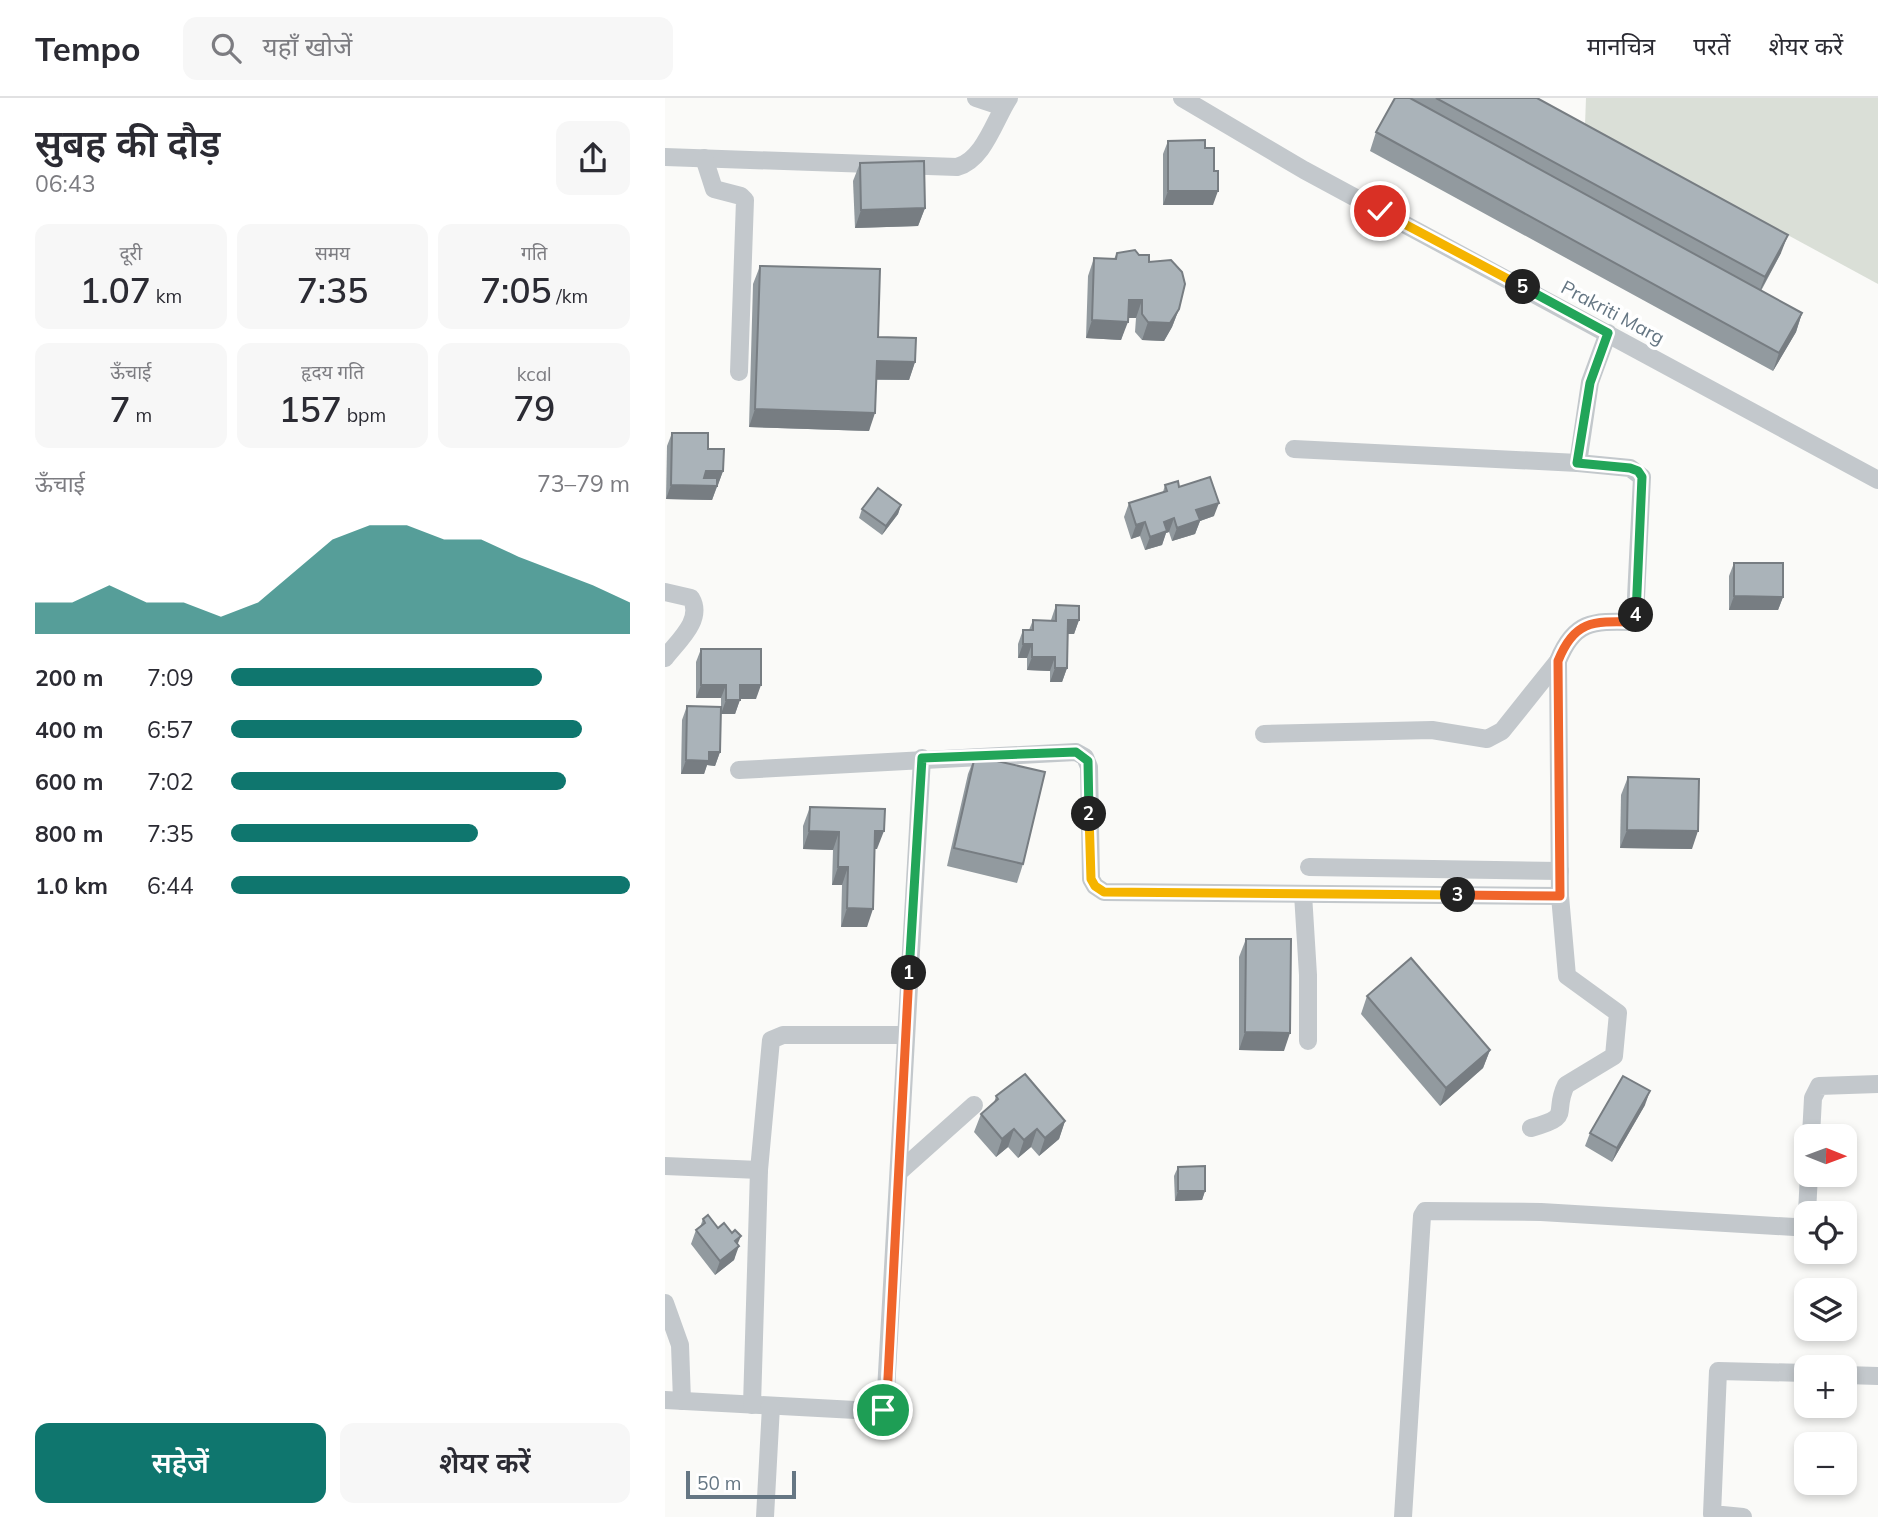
<!DOCTYPE html>
<html lang="hi">
<meta charset="utf-8">
<style>
:root{--surface:#fff;--page:#f7f7f7;--text:#2b2b33;--muted:#7c7c81;--line:#e1e1e2;--accent:#0f766e}
body{margin:0;font-family:Mulish,"Noto Sans Devanagari",sans-serif;background:var(--page);color:var(--text);height:100vh;display:flex;flex-direction:column;font-size:26px;white-space:nowrap}
*{box-sizing:border-box;margin:0}
p{font-size:23px;color:var(--muted)}
.icon{flex:none;width:38px;height:38px;fill:none;stroke:currentColor;stroke-width:2;stroke-linecap:round;stroke-linejoin:round}
.map{position:relative;flex:1;overflow:hidden}
.drawer{display:flex;flex-direction:column;background:var(--surface);width:665px}
.drawer>*{flex:none}
.needle{width:46px;rotate:91deg}
.controls{position:absolute;left:1129px;top:1026px;display:grid;gap:14px}
.controls a{display:grid;place-items:center;width:63px;height:63px;border-radius:14px;background:var(--surface);box-shadow:0 4px 10px #0003;font-size:35px}
.scale{position:absolute;left:21px;bottom:18px;width:110px;box-sizing:border-box;padding-left:7px;border:4px solid #657683;border-top:0;font-size:19px;line-height:24px;white-space:nowrap;color:#657683;-webkit-text-stroke:5px #fff;paint-order:stroke}
.pin{position:absolute;display:grid;place-items:center;width:60px;height:60px;color:#fff;margin:-30px;border:4px solid #fff;border-radius:50%;box-shadow:0 2px 7px #0007}
.km{position:absolute;width:35px;height:35px;margin:-18px;border-radius:50%;background:#222;color:#fff;font-size:19px;line-height:35px;text-align:center}
.round{display:grid;place-items:center;flex:none;width:74px;height:74px;border-radius:14px;background:var(--page)}
.overview{display:flex;align-items:center;justify-content:space-between;height:119px;padding:0 35px}
h1{font-size:38px;font-weight:600;line-height:52px}
.metrics{display:grid;grid-template-columns:repeat(3,1fr);gap:10px;height:119px;padding:7px 35px}
.metrics div{display:grid;align-content:center;border-radius:14px;background:var(--page);text-align:center}
.metrics b{font-size:35px;font-weight:600}
.metrics small{font-size:19px;font-weight:400}
.metrics p{font-size:19px}
.chart{height:196px;padding:14px 35px}
.chart p{display:flex;justify-content:space-between}
.chart svg{width:100%;height:126px;margin-top:7px;fill:var(--accent);opacity:.7}
.action{display:flex;gap:14px;margin-top:auto;padding:14px 35px}
.action a{flex:1;height:80px;border-radius:14px;background:var(--accent);color:#fff;font-size:28px;font-weight:600;line-height:80px;text-align:center}
.action a+a{background:var(--page);color:var(--text)}
ul{padding:0 35px;list-style:none;font-size:23px}
li{display:grid;grid-template-columns:112px 84px 1fr;align-items:center;height:52px}
li i{height:18px;border-radius:9px;background:var(--accent)}
header{display:flex;align-items:center;gap:42px;box-sizing:border-box;height:98px;padding:0 35px;background:var(--surface);border-bottom:2px solid var(--line)}
header strong{font-size:33px}
nav{display:flex;gap:38px;margin-inline-start:auto;font-size:24px}
.search{width:490px;height:63px;background:var(--page);display:flex;align-items:center;gap:18px;box-sizing:border-box;padding:0 24px;border-radius:14px;color:var(--muted);font-size:26px}
main{display:flex;flex:1;min-height:0}
.map>svg:first-child{display:block}
.green{fill:#dadfd7}
.lines{fill:none;stroke-linecap:round;stroke-linejoin:round}
.minor{stroke:#c3c8cc;stroke-width:18}
.wall{fill:#929a9f}
.shaded-wall{fill:#777d82}
.building{fill:#aab3b9;stroke:#777d82;stroke-width:2}
.split-1-casing{stroke:#fff;stroke-width:14}
.split-2-casing{stroke:#fff;stroke-width:14}
.split-3-casing{stroke:#fff;stroke-width:14}
.split-4-casing{stroke:#fff;stroke-width:14}
.split-5-casing{stroke:#fff;stroke-width:14}
.split-6-casing{stroke:#fff;stroke-width:14}
.split-1{stroke:#f0652b;stroke-width:9}
.split-2{stroke:#22a559;stroke-width:9}
.split-3{stroke:#f5b400;stroke-width:9}
.split-4{stroke:#f0652b;stroke-width:9}
.split-5{stroke:#22a559;stroke-width:9}
.split-6{stroke:#f5b400;stroke-width:9}
.labels{text-anchor:middle;dominant-baseline:central;stroke-width:7;stroke-linejoin:round;paint-order:stroke}
.street-label{font-size:19px;fill:#657683;stroke:#fff}
</style>
<header>
<strong>Tempo</strong>
<div class="search"><svg class="icon" aria-label="search" viewBox="0 0 24 24"><circle cx="10" cy="10" r="6"/><path d="M15 15l6 6"/></svg>यहाँ खोजें</div>
<nav><a>मानचित्र</a><a>परतें</a><a>शेयर करें</a></nav>
</header>
<main>
<section class="drawer">
<div class="overview"><div><h1>सुबह की दौड़</h1><p>06:43</p></div><a class="round"><svg class="icon" aria-label="share" viewBox="0 0 24 24"><path d="M12 15V3M7 8l5-5 5 5M5 13v7h14v-7"/></svg></a></div>
<div class="metrics">
<div><p>दूरी</p><b>1.07<small> km</small></b></div>
<div><p>समय</p><b>7:35</b></div>
<div><p>गति</p><b>7:05<small> /km</small></b></div>
</div>
<div class="metrics">
<div><p>ऊँचाई</p><b>7<small> m</small></b></div>
<div><p>हृदय गति</p><b>157<small> bpm</small></b></div>
<div><p>kcal</p><b>79</b></div>
</div>
<div class="chart"><p><span>ऊँचाई</span>73–79 m</p>
<svg viewBox="0 0 160 44" preserveAspectRatio="none"><path d="M0 44V33L10 33L20 27L30 33L40 33L50 38L60 33L70 22L80 11L90 6L100 6L110 11L120 11L130 17L140 22L150 27L160 33V44z"/></svg>
</div>
<ul>
<li><b>200 m</b>7:09<i style="width:78%"></i></li>
<li><b>400 m</b>6:57<i style="width:88%"></i></li>
<li><b>600 m</b>7:02<i style="width:84%"></i></li>
<li><b>800 m</b>7:35<i style="width:62%"></i></li>
<li><b>1.0 km</b>6:44<i style="width:100%"></i></li>
</ul>
<div class="action"><a>सहेजें</a><a>शेयर करें</a></div>
</section>
<div class="map">
<svg width="1213" height="1419" viewBox="0 0 1213 1419">
<rect width="100%" height="100%" fill="#fafaf8"/>
<path class="green" d="M921,0h292v186l-293,-159z"/>
<g class="lines">
<g class="minor">
<path d="M311,0l27,9"/>
<path d="M517,0l122,72 574,310"/>
<path d="M0,59l292,10c27,-7 38,-48 52,-69"/>
<path d="M39,60l10,31 27,7 4,4 -6,172"/>
<path d="M629,351l284,14 52,5 12,9 -7,141 -3,4c-40,-1 -58,-1 -74,39l2,235 7,80 51,37 -4,43 -48,29c-14,29 8,31 -35,43"/>
<path d="M913,365l12,-81 18,-49"/>
<path d="M0,494l26,6c13,22 -14,44 -26,60"/>
<path d="M599,636l168,-4 55,9 15,-8 56,-70"/>
<path d="M74,672l337,-18 9,5 4,10 2,112 4,7 9,6 456,4"/>
<path d="M644,769l251,4"/>
<path d="M638,796l5,81v66"/>
<path d="M1146,1038l2,-38 6,-12 59,-2"/>
<path d="M0,1068l94,4"/>
<path d="M234,1074l75,-67"/>
<path d="M1142,1115l2,-39"/>
<path d="M0,1205l15,42 2,56"/>
<path d="M1180,1277l33,1"/>
<path d="M0,1302l209,11 11,-3 37,-650"/>
<path d="M87,1307l7,-235 12,-130 12,-5h123"/>
<path d="M100,1419l6,-111"/>
<path d="M738,1419l19,-301 3,-5 116,1 253,15 8,-1 4,-4"/>
<path d="M1078,1419l-31,-3 6,-143 88,2"/>
</g>
</g>
<g class="wall">
<path d="M730,0h142l244,155 -20,38 41,22 -6,19 -23,39 -403,-220 6,-19z"/>
<path d="M503,43l37,7 9,23 -1,34h-50v-51z"/>
<path d="M195,65l65,45 -7,18 -63,2 -2,-47z"/>
<path d="M452,155l22,2 10,7 30,47 -7,18 -8,14 -22,-1 -7,-8 1,-14h-8l-7,22 -35,-2 2,-62 6,-18 20,1z"/>
<path d="M95,168l118,71 37,25 -6,18h-32l-8,51 -120,-4 4,-143z"/>
<path d="M7,335l36,16 15,22 -11,29 -46,-1 1,-53z"/>
<path d="M500,387l14,2 35,29 -14,5 -5,13 -23,7 -3,-9 -3,1 -4,12 -17,5 -5,-14 -9,3 -7,-22 5,-14 34,-11z"/>
<path d="M236,407l-3,9 -16,21 -23,-17 3,-9z"/>
<path d="M1069,465l49,34 -5,13h-49v-34z"/>
<path d="M391,507l23,15 -5,14h-6l-1,34 -5,14h-12v-11l-23,-1v-12h-9v-14l5,-14h6l4,-10h18z"/>
<path d="M36,551l55,50h-16l-5,15h-14l-1,38 -5,14 -8,-1 -3,9h-23l1,-54 5,-14 34,1v-9h-25v-36z"/>
<path d="M310,658l48,108 -6,19 -70,-17 21,-92z"/>
<path d="M963,679l64,72 -72,-1 1,-53z"/>
<path d="M145,709l67,42h-2l-8,78h-26l1,-42h-10l1,-35 -30,-1v-23z"/>
<path d="M581,841l38,112 -45,-1v-93z"/>
<path d="M702,898l123,54 -7,18 -43,38 -79,-92z"/>
<path d="M331,998l69,25 -6,18 -20,17 -8,-9 -13,11 -10,-11 -12,10 -22,-25 7,-18 13,-11z"/>
<path d="M980,1007l-33,57 -27,-16 5,-13z"/>
<path d="M513,1069l27,24 -3,9 -27,1 -1,-25z"/>
<path d="M38,1121l15,9 20,16 -4,16 -19,15 -24,-31 5,-14 4,-3z"/>
</g>
<g class="shaded-wall">
<path d="M503,93h50l-5,14h-50z"/>
<path d="M260,110l-7,18 -63,2 6,-18z"/>
<path d="M1123,137l-7,18 -23,42 7,-18z"/>
<path d="M464,202h13l-6,18h-14z"/>
<path d="M514,211l-7,18 -8,14 -22,-1 6,-18z"/>
<path d="M1137,215l-6,19 -23,39 6,-18z"/>
<path d="M427,222l36,2 -7,18 -35,-2z"/>
<path d="M212,263l38,1 -6,18 -38,-1z"/>
<path d="M90,311l120,4 -6,18 -120,-4z"/>
<path d="M41,373h17l-5,14h-17z"/>
<path d="M6,387l46,1 -5,14 -46,-1z"/>
<path d="M554,405l-5,13 -14,5 -5,13 -23,7 5,-13 19,-18z"/>
<path d="M236,407l-3,9 -16,21 4,-9z"/>
<path d="M509,420l-5,14 -3,1 -4,12 -17,5 5,-13 14,-15z"/>
<path d="M480,424l-5,14 -9,3 5,-14z"/>
<path d="M1069,498l49,1 -5,13h-49z"/>
<path d="M403,522h11l-5,14h-11z"/>
<path d="M358,546h9l-5,14h-9z"/>
<path d="M367,559h23l-5,14 -23,-1z"/>
<path d="M390,570h12l-5,14h-12z"/>
<path d="M36,587h25l-5,13h-25z"/>
<path d="M75,587h21l-5,14h-21z"/>
<path d="M61,602h14l-5,14h-14z"/>
<path d="M44,654h11l-5,14 -8,-1 -3,9h-23l5,-14z"/>
<path d="M962,732l71,1 -6,18 -72,-1z"/>
<path d="M144,733l30,1 -6,18 -30,-1z"/>
<path d="M210,733h9l-7,18h-8z"/>
<path d="M173,769h10l-6,18h-10z"/>
<path d="M182,810l26,1 -6,18h-26z"/>
<path d="M580,934l45,1 -6,18 -45,-1z"/>
<path d="M825,952l-7,18 -43,38 6,-18z"/>
<path d="M985,993l-5,14 -33,57 5,-14z"/>
<path d="M400,1023l-6,18 -20,17 6,-18z"/>
<path d="M349,1031l-6,18 -12,10 6,-18z"/>
<path d="M372,1031l-6,18 -13,11 6,-18z"/>
<path d="M513,1093h27l-3,9 -27,1z"/>
<path d="M76,1138l-5,12 3,-2 -5,14 -19,15 5,-14 15,-20z"/>
</g>
<g class="building">
<path d="M730,0h15l392,215 -23,40 -403,-221z"/>
<path d="M771,0h101l251,137 -23,42z"/>
<path d="M540,42v8h9v23h4v20h-50v-50z"/>
<path d="M259,63l1,47 -64,2 -1,-47z"/>
<path d="M470,152l4,5h10v7l22,-2 11,12 3,12 -6,25 -9,14 -22,-1 -6,-8v-14h-13l-1,22 -36,-2 2,-62 22,1 1,-6z"/>
<path d="M95,168l120,3 -2,68 38,1 -1,24 -38,-1 -2,52 -120,-4z"/>
<path d="M7,335h36v16h16l-1,22h-17l-2,7h13v8l-46,-1z"/>
<path d="M545,379l9,26 -23,7 4,10 -23,8 -3,-10 -10,4 3,9 -17,6 -5,-15 -9,3 -7,-22 38,-12 -2,-6 13,-4 1,6z"/>
<path d="M213,390l23,17 -15,21 -24,-17z"/>
<path d="M1069,465h49v34l-49,-1z"/>
<path d="M391,507l23,1v14h-11l-1,48h-12v-11h-23v-13h-9v-14h10v-10l23,1z"/>
<path d="M36,551h60v36h-21v15h-14v-15h-25z"/>
<path d="M22,608l34,1 -1,45h-11v9l-23,-1z"/>
<path d="M310,658l70,16 -22,92 -69,-16z"/>
<path d="M963,679l71,2 -1,52 -71,-1z"/>
<path d="M145,709l75,2 -1,22h-9l-2,78 -26,-1 1,-41h-10l1,-35 -30,-1z"/>
<path d="M581,841h45l-1,94 -45,-1z"/>
<path d="M746,860l79,92 -44,38 -79,-92z"/>
<path d="M360,976l40,47 -20,17 -8,-9 -13,11 -10,-11 -12,10 -21,-25 17,-15 -2,-3z"/>
<path d="M958,978l27,15 -33,57 -27,-15z"/>
<path d="M540,1068v25h-27v-24z"/>
<path d="M43,1117l10,13 6,-5 8,10 3,-3 6,6 -6,5 4,5 -19,15 -24,-31 9,-7 -2,-4z"/>
</g>
<g class="lines">
<defs>
<path id="split-1" d="M218,1312l4,-13 22,-424"/>
<path id="split-2" d="M244,875l13,-215 154,-6 12,9 1,53"/>
<path id="split-3" d="M424,716l2,65 4,7 9,6 354,3"/>
<path id="split-4" d="M793,797l102,1 -2,-235c16,-40 34,-40 74,-39l4,-7"/>
<path id="split-5" d="M858,189l85,46 -18,50 -13,80 53,5 8,3 4,6 -6,138"/>
<path id="split-6" d="M715,113l143,76"/>
</defs>
<use href="#split-1" class="split-1-casing"/>
<use href="#split-2" class="split-2-casing"/>
<use href="#split-3" class="split-3-casing"/>
<use href="#split-4" class="split-4-casing"/>
<use href="#split-5" class="split-5-casing"/>
<use href="#split-6" class="split-6-casing"/>
<use href="#split-1" class="split-1"/>
<use href="#split-2" class="split-2"/>
<use href="#split-3" class="split-3"/>
<use href="#split-4" class="split-4"/>
<use href="#split-5" class="split-5"/>
<use href="#split-6" class="split-6"/>
</g>
<g class="labels">
<g class="street-label">
<text transform="translate(948 214) rotate(28)">Prakriti Marg</text>
</g>
</g>
</svg>
<div class="controls">
<a><svg class="needle" viewBox="-14 -14 28 28"><path d="M0-13l5 13h-10z" fill="#e53935"/><path d="M0 13l5-13h-10z" fill="#7c7c81"/></svg></a>
<a><svg class="icon" aria-label="locate" viewBox="0 0 24 24"><circle cx="12" cy="12" r="6"/><path d="M12 2v4M12 18v4M2 12h4M18 12h4"/></svg></a>
<a><svg class="icon" aria-label="layers" viewBox="0 0 24 24"><path d="M12 4l9 5-9 5-9-5zM3 14l9 5 9-5"/></svg></a>
<a>+</a>
<a>−</a>
</div>
<div class="scale">50 m</div>
<div class="pin" style="left:218px;top:1312px;background:#1e9e55"><svg class="icon" aria-label="arrive" viewBox="0 0 24 24"><path d="M6 21V4h12l-3 4 3 4H6"/></svg></div>
<div class="pin" style="left:715px;top:113px;background:#d93025"><svg class="icon" aria-label="check" viewBox="0 0 24 24"><path d="M5 12l5 5 9-10"/></svg></div>
<b class="km" style="left:244px;top:875px">1</b>
<b class="km" style="left:424px;top:716px">2</b>
<b class="km" style="left:793px;top:797px">3</b>
<b class="km" style="left:971px;top:517px">4</b>
<b class="km" style="left:858px;top:189px">5</b>
</div>
</main>
